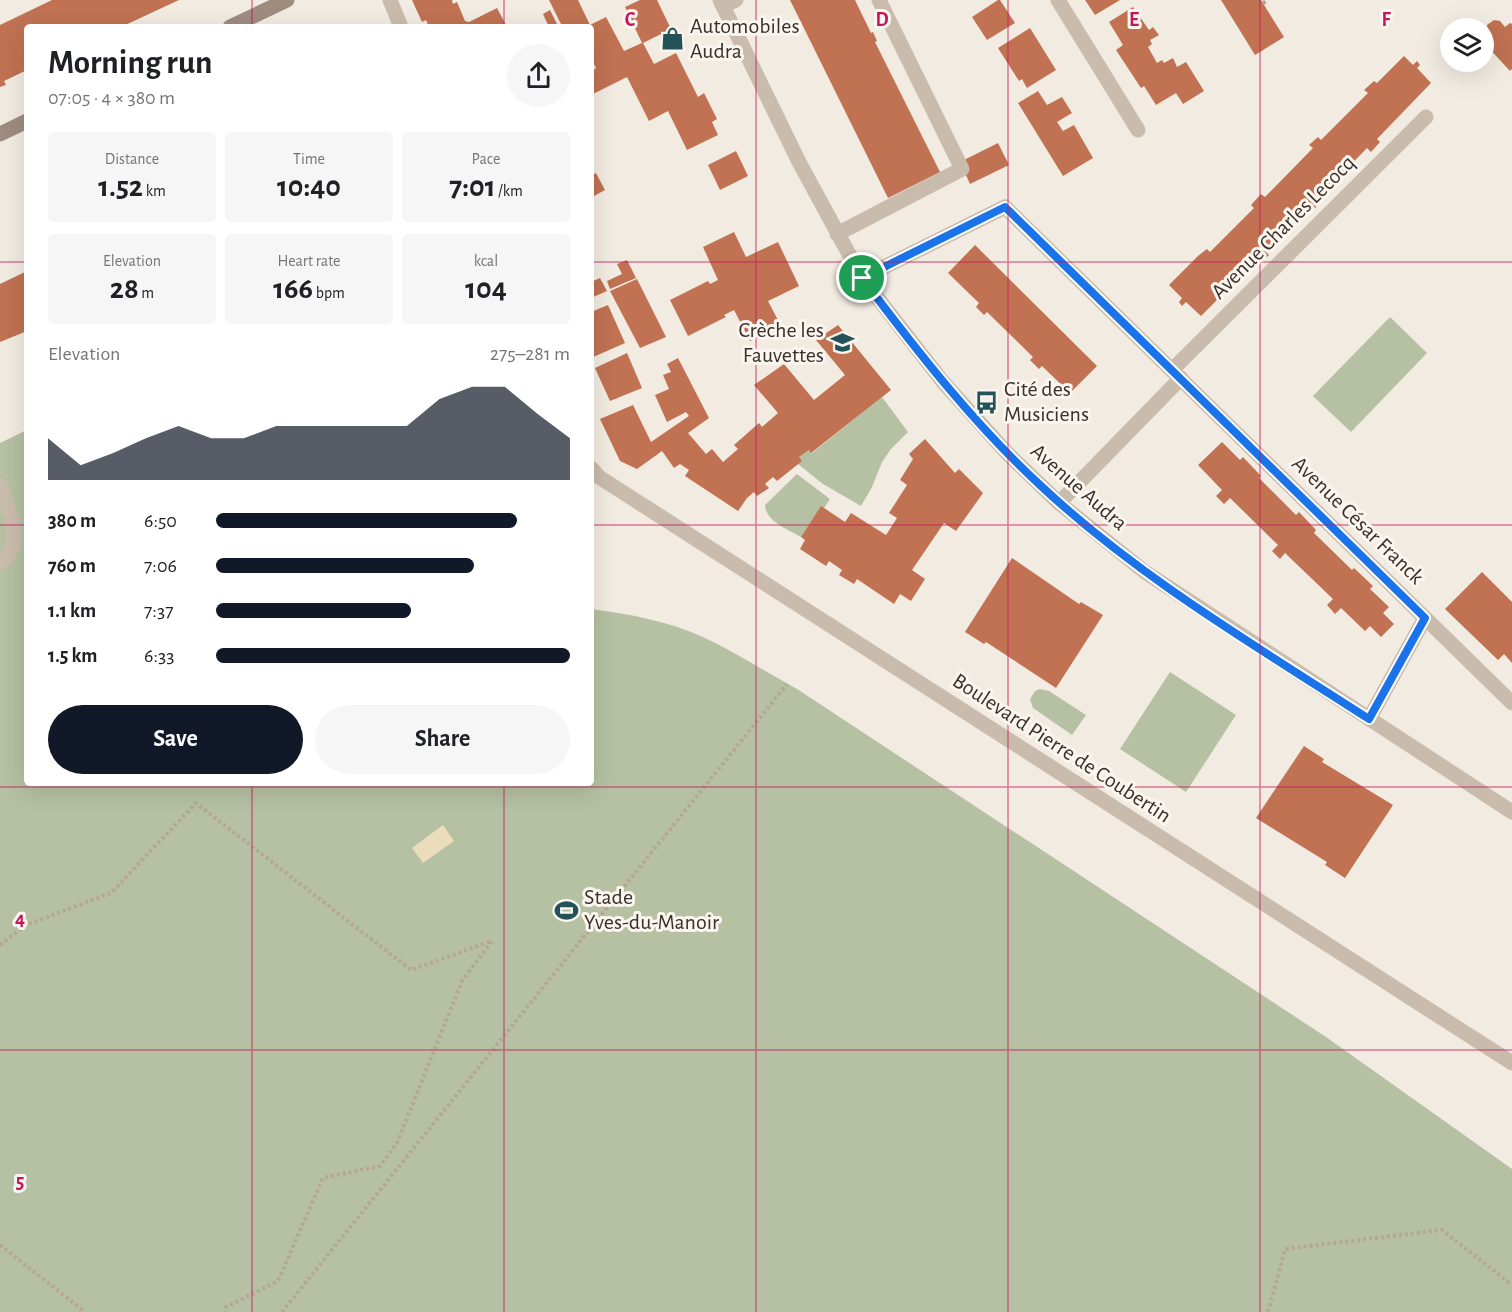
<!DOCTYPE html>
<meta charset="utf-8">
<style>
:root{--surface:#fff;--page:#f6f6f6;--text:#202124;--muted:#757577;--accent:#111827}
body{margin:0;font-family:"Alegreya Sans",sans-serif;background:var(--page);color:var(--text);height:100vh;display:flex;flex-direction:column;font-size:22px;white-space:nowrap}
*{box-sizing:border-box;margin:0}
p{font-size:20px;color:var(--muted)}
.icon{flex:none;width:33px;height:33px;fill:none;stroke:currentColor;stroke-width:2;stroke-linecap:round;stroke-linejoin:round}
.map{position:relative;flex:1;overflow:hidden}
.details{position:absolute;left:24px;top:24px;width:570px;height:762px;display:flex;flex-direction:column;background:var(--surface);border-radius:6px;box-shadow:0 6px 24px #0002}
.details>*{flex:none}
.controls{position:absolute;left:1440px;top:18px;display:grid;gap:12px}
.controls a{display:grid;place-items:center;width:54px;height:54px;border-radius:50%;background:var(--surface);box-shadow:0 6px 24px #0002;font-size:30px}
.pin{position:absolute;display:grid;place-items:center;width:51px;height:51px;color:#fff;margin:-26px;border:3px solid #fff;border-radius:50%;box-shadow:0 2px 6px #0007}
.round{display:grid;place-items:center;flex:none;width:63px;height:63px;border-radius:32px;background:var(--page)}
.summary{display:flex;align-items:center;justify-content:space-between;height:102px;padding:0 24px}
h1{font-size:33px;font-weight:600;line-height:45px}
.stats{display:grid;grid-template-columns:repeat(3,1fr);gap:9px;height:102px;padding:6px 24px}
.stats div{display:grid;align-content:center;border-radius:6px;background:var(--page);text-align:center}
.stats b{font-size:30px;font-weight:600}
.stats small{font-size:16px;font-weight:400}
.stats p{font-size:16px}
.chart{height:168px;padding:12px 24px}
.chart p{display:flex;justify-content:space-between}
.chart svg{width:100%;height:108px;margin-top:6px;fill:var(--accent);opacity:.7}
.cta{display:flex;gap:12px;margin-top:auto;padding:12px 24px}
.cta a{flex:1;height:69px;border-radius:36px;background:var(--accent);color:#fff;font-size:24px;font-weight:600;line-height:69px;text-align:center}
.cta a+a{background:var(--page);color:var(--text)}
ul{padding:0 24px;list-style:none;font-size:20px}
li{display:grid;grid-template-columns:96px 72px 1fr;align-items:center;height:45px}
li i{height:15px;border-radius:8px;background:var(--accent)}
.map>svg:first-child{display:block}
.green{fill:#b5c1a2}
.sand{fill:#ebddbb}
.building{fill:#c07252}
.lines{fill:none;stroke-linecap:round;stroke-linejoin:round}
.path{stroke:#b6a697;stroke-width:4;stroke-dasharray:3 3;stroke-linecap:butt}
.service{stroke:#cabcad;stroke-width:15}
.minor{stroke:#cabcad;stroke-width:15}
.tertiary{stroke:#cabcad;stroke-width:15}
.secondary{stroke:#9e8c7f;stroke-width:15}
.route-casing{stroke:#fff;stroke-width:12}
.route{stroke:#1a73e8;stroke-width:8}
.grid{fill:none;stroke:#c2185b;stroke-width:1.5;stroke-opacity:0.55}
.labels{text-anchor:middle;dominant-baseline:central;stroke-width:6;stroke-linejoin:round;paint-order:stroke}
.poi-label{font-size:22px;fill:#39302b;stroke:#faf5ee;text-anchor:start}
.street-label{font-size:22px;fill:#39302b;stroke:#faf5ee}
.grid-label{font-size:20px;text-anchor:middle;font-weight:bold;fill:#c2185b;stroke:#faf5ee;stroke-width:6;stroke-linejoin:round;paint-order:stroke}
</style>
<div class="map">
<svg width="1512" height="1312" viewBox="0 0 1512 1312">
<rect width="100%" height="100%" fill="#f2ebe1"/>
<g class="green">
<path d="M1390,317l37,36 -76,79 -38,-36z"/>
<path d="M882,397l26,35 -17,17 -9,13 -10,25 -11,19 -38,-22 -25,-20 1,-7 10,-7 3,3z"/>
<path d="M27,430v353h564v-174c38,5 77,12 112,28 33,15 62,35 94,52l529,348 186,132v143h-1512v-869z"/>
<path d="M797,474l33,25 -6,9 -3,-1 -20,30c-13,-8 -35,-15 -36,-32z"/>
<path d="M1170,672l66,43 -50,77 -66,-43z"/>
<path d="M1040,689l9,2 37,24 -14,20 -39,-27 -3,-9 5,-8z"/>
</g>
<path class="sand" d="M443,825l11,16 -31,22 -11,-15z"/>
<g class="building">
<path d="M52,0h127l-58,27h-94v43l-23,11 2,4 -6,2v-62z"/>
<path d="M412,0h40l1,4 4,-2 8,19 4,1 28,-14 10,19h-78l-3,-7 -4,2z"/>
<path d="M549,0h29l12,25 16,-8 18,34 18,-8 -17,-36 15,-7h17l14,29 -28,14 11,21 22,-11 22,44 6,-4 13,26 -5,3 6,13 -31,15 -19,-39 -19,10 -22,-44 -36,18v-23l5,-4 -5,-9v-32h-42l-6,-13 7,-4 8,16 3,-2z"/>
<path d="M790,0h65l16,33 2,-1 4,9 -2,1 65,130 -52,26z"/>
<path d="M998,0h2l15,23 -28,17 -15,-23z"/>
<path d="M1085,0h35l-25,15z"/>
<path d="M1221,0h40l23,37 -29,18z"/>
<path d="M1133,7l16,23 4,-3 6,8 -9,5 2,4 -4,3 9,16 5,-3 2,3 9,-5 4,9 9,-5 18,29 -21,13 -7,-11 -20,12 -12,-19 -3,2 -25,-38 7,-5 -14,-23z"/>
<path d="M1494,20l6,1 5,6 5,-4 2,1v45l-2,2 -24,-26 6,-6 -4,-5 -1,-9z"/>
<path d="M1030,28l26,42 -29,18 -5,-9 -3,2 -21,-33z"/>
<path d="M1404,56l9,9 4,-4 3,4 -3,3 14,15 -54,56 3,3 -9,10 -4,-4 -46,47 4,3 -10,10 -3,-4 -47,47 4,4 -10,9 -3,-3 -55,55 -15,-14 -4,4 -3,-4 3,-4 -13,-13 29,-29 9,-7 3,3 44,-44 -3,-3 10,-11 4,3 48,-49 -4,-3 9,-8 3,3 47,-47 -4,-3 10,-9 3,2z"/>
<path d="M1038,91l9,14 15,-8 10,16 -15,9 6,9 11,-6 19,33 -30,18 -45,-73z"/>
<path d="M998,143l11,22 -39,19 -10,-22z"/>
<path d="M736,151l12,25 -28,14 -12,-25z"/>
<path d="M596,173l9,17 -11,6 -3,-6v-14z"/>
<path d="M734,232l12,25 32,-15 21,44 -31,15 13,25 -3,2 1,4 -5,2 -2,-3 -22,10 -16,-31 -10,5 2,2 -38,19 -18,-36 38,-19 2,3 8,-4 -15,-33z"/>
<path d="M975,245l122,121 -27,27 -28,-27 -3,3 -9,-9 3,-3 -46,-45 -3,3 -8,-8 3,-4 -31,-30z"/>
<path d="M627,260l9,18 -26,11 -3,-8 15,-7 -5,-10z"/>
<path d="M27,271v60l-27,11v-58z"/>
<path d="M600,278l7,13 -16,7v-16z"/>
<path d="M637,279l29,58 -26,11 -30,-57z"/>
<path d="M608,305l17,38 -34,15v-46z"/>
<path d="M838,325l53,65 -80,63 -2,-3 -10,7 3,4 -25,20 -4,-4 -8,7 4,4 -12,8 -3,-4 -7,6 -9,13 -53,-35 4,-6 -9,-6 -6,4 -12,-17 -25,18 -17,-8 -20,-42 33,-14 18,37 38,-26 -3,-4 -19,10 -12,-27 14,-6 -6,-14 8,-3 -4,-8 11,-6 31,60 -21,15 18,21 6,-5 11,13 15,-13 -4,-4 25,-22 3,4 16,-14 -24,-28 30,-21 30,36 31,-25 -29,-35z"/>
<path d="M627,353l15,35 -32,13 -15,-33z"/>
<path d="M925,439l30,34 4,-4 24,24 -27,38 -12,-8 -32,47 13,9 -14,22 -11,-7 -6,10 -37,-25 -3,5 -15,-9 3,-5 -13,-9 -3,5 -26,-17 5,-9 -4,-3 20,-31 24,16 6,-9 35,22 11,-17 -8,-5 18,-28 -7,-5 13,-21 -4,-5z"/>
<path d="M1222,442l18,18 3,-3 18,19 -2,2 37,37 3,-3 17,18 -2,3 38,37 2,-2 19,18 -3,3 19,18 -6,6 11,11 -13,13 -11,-11 -5,5 -24,-23 -6,6 -8,-9 6,-6 -48,-46 -5,6 -8,-8 6,-6 -48,-47 -6,6 -8,-8 6,-6 -24,-25z"/>
<path d="M1012,558l67,46 2,-2 22,13 -47,73 -70,-46 -2,2 -19,-12z"/>
<path d="M1482,572l30,30v61l-8,-9 -6,6 -53,-51z"/>
<path d="M1304,746l20,13 -2,3 71,43 -48,73 -20,-13 2,-3 -71,-44z"/>
</g>
<g class="lines">
<g class="path">
<path d="M1263,3l5,-3"/>
<path d="M0,945l26,-20 85,-32 85,-90 215,167 81,-29 -30,40 -65,162 -17,23 -57,12 -45,103 -52,26 -1,5"/>
<path d="M0,1245l85,67"/>
<path d="M282,1312l505,-628"/>
<path d="M1268,1312l17,-63 157,-19 70,55"/>
</g>
<g class="service">
<path d="M723,6l13,-6"/>
<path d="M837,234l125,-65 -83,-169"/>
<path d="M0,485c8,22 27,60 0,77"/>
<path d="M1369,719l56,-101"/>
</g>
<g class="minor">
<path d="M390,0l11,27"/>
<path d="M1058,0l80,130"/>
<path d="M862,278l143,-71 507,496"/>
<path d="M1172,370l254,-253"/>
<path d="M591,468l8,9 913,586"/>
<path d="M1059,503l122,-125"/>
</g>
<path class="tertiary" d="M720,0l79,162 63,116 81,104 65,72 51,49 86,69 367,240"/>
<g class="secondary">
<path d="M230,27l57,-27"/>
<path d="M0,134l27,-13"/>
</g>
</g>
<g class="lines">
<defs>
<path id="route" d="M1005,207l420,411 -56,101c-113,-73 -231,-142 -329,-234 -67,-62 -123,-134 -178,-207z"/>
</defs>
<use href="#route" class="route-casing"/>
<use href="#route" class="route"/>
</g>
<path class="grid" d="M252,0v27M504,0v27M756,0v1312M1008,0v1312M1260,0v1312M0,262h27M591,262h921M0,525h27M591,525h921M252,783v529M504,783v529M0,787h1512M0,1050h1512"/>
<defs>
<symbol id="shop-bare" viewBox="-9 -9 18 18"><path d="M-5-2.5h2.3a2.7 3.5 0 0 1 5.4 0H5L5.5 6h-11ZM-1.5-2.5h3a1.5 2.3 0 0 0-3 0Z" fill="#235359" stroke="#faf5ee" stroke-width="2.5" paint-order="stroke"/></symbol>
<symbol id="school-bare" viewBox="-9 -9 18 18"><path d="M0-5L7-2L0 1L-7-2ZM-4 1L0 2.5L4 1V4Q0 6-4 4Z" fill="#235359" stroke="#faf5ee" stroke-width="2.5" paint-order="stroke"/></symbol>
<symbol id="bus-bare" viewBox="-9 -9 18 18"><path d="M-5-6H5V4H4V6H2V4H-2V6H-4V4H-5ZM-3.5-4V0h7V-4ZM-3.5 1.2v1.5H-2V1.2ZM2 1.2v1.5H3.5V1.2Z" fill="#235359" stroke="#faf5ee" stroke-width="2.5" paint-order="stroke"/></symbol>
<symbol id="stadium-bare" viewBox="-9 -9 18 18"><path d="M0-5a6.5 5 0 1 0 0 10a6.5 5 0 1 0 0-10ZM-3.5-1.8h7v3.6h-7Z" fill="#235359" stroke="#faf5ee" stroke-width="2.5" paint-order="stroke"/></symbol>
</defs>
<g fill-rule="evenodd">
<use href="#shop-bare" x="656" y="22" width="33" height="33"/>
<use href="#school-bare" x="826" y="326" width="33" height="33"/>
<use href="#bus-bare" x="970" y="386" width="33" height="33"/>
<use href="#stadium-bare" x="550" y="894" width="33" height="33"/>
</g>
<g class="labels">
<g class="poi-label">
<text x="690" y="26">Automobiles<tspan x="690" dy="25">Audra</tspan></text>
<text x="824" y="330" text-anchor="end">Crèche les<tspan x="824" dy="25">Fauvettes</tspan></text>
<text x="1004" y="389">Cité des<tspan x="1004" dy="25">Musiciens</tspan></text>
<text x="584" y="897">Stade<tspan x="584" dy="25">Yves-du-Manoir</tspan></text>
</g>
<g class="street-label">
<text transform="translate(1283 227) rotate(-45)">Avenue Charles Lecocq</text>
<text transform="translate(1079 487) rotate(41)">Avenue Audra</text>
<text transform="translate(1358 520) rotate(44)">Avenue César Franck</text>
<text transform="translate(1062 748) rotate(33)">Boulevard Pierre de Coubertin</text>
</g>
</g>
<g class="grid-label">
<text x="630" y="26">C</text>
<text x="882" y="26">D</text>
<text x="1134" y="26">E</text>
<text x="1386" y="26">F</text>
<text x="20" y="925">4</text>
<text x="20" y="1188">5</text>
</g>
</svg>
<div class="controls">
<a><svg class="icon" aria-label="layers" viewBox="0 0 24 24"><path d="M12 4l9 5-9 5-9-5zM3 14l9 5 9-5"/></svg></a>
</div>
<div class="pin" style="left:862px;top:278px;background:#1e9e55"><svg class="icon" aria-label="arrive" viewBox="0 0 24 24"><path d="M6 21V4h12l-3 4 3 4H6"/></svg></div>
<section class="details">
<div class="summary"><div><h1>Morning run</h1><p>07:05 · 4 × 380 m</p></div><a class="round"><svg class="icon" aria-label="share" viewBox="0 0 24 24"><path d="M12 15V3M7 8l5-5 5 5M5 13v7h14v-7"/></svg></a></div>
<div class="stats">
<div><p>Distance</p><b>1.52<small> km</small></b></div>
<div><p>Time</p><b>10:40</b></div>
<div><p>Pace</p><b>7:01<small> /km</small></b></div>
</div>
<div class="stats">
<div><p>Elevation</p><b>28<small> m</small></b></div>
<div><p>Heart rate</p><b>166<small> bpm</small></b></div>
<div><p>kcal</p><b>104</b></div>
</div>
<div class="chart"><p><span>Elevation</span>275–281 m</p>
<svg viewBox="0 0 160 44" preserveAspectRatio="none"><path d="M0 44V27L10 38L20 33L30 27L40 22L50 27L60 27L70 22L80 22L90 22L100 22L110 22L120 11L130 6L140 6L150 17L160 27V44z"/></svg>
</div>
<ul>
<li><b>380 m</b>6:50<i style="width:85%"></i></li>
<li><b>760 m</b>7:06<i style="width:73%"></i></li>
<li><b>1.1 km</b>7:37<i style="width:55%"></i></li>
<li><b>1.5 km</b>6:33<i style="width:100%"></i></li>
</ul>
<div class="cta"><a>Save</a><a>Share</a></div>
</section>
</div>
